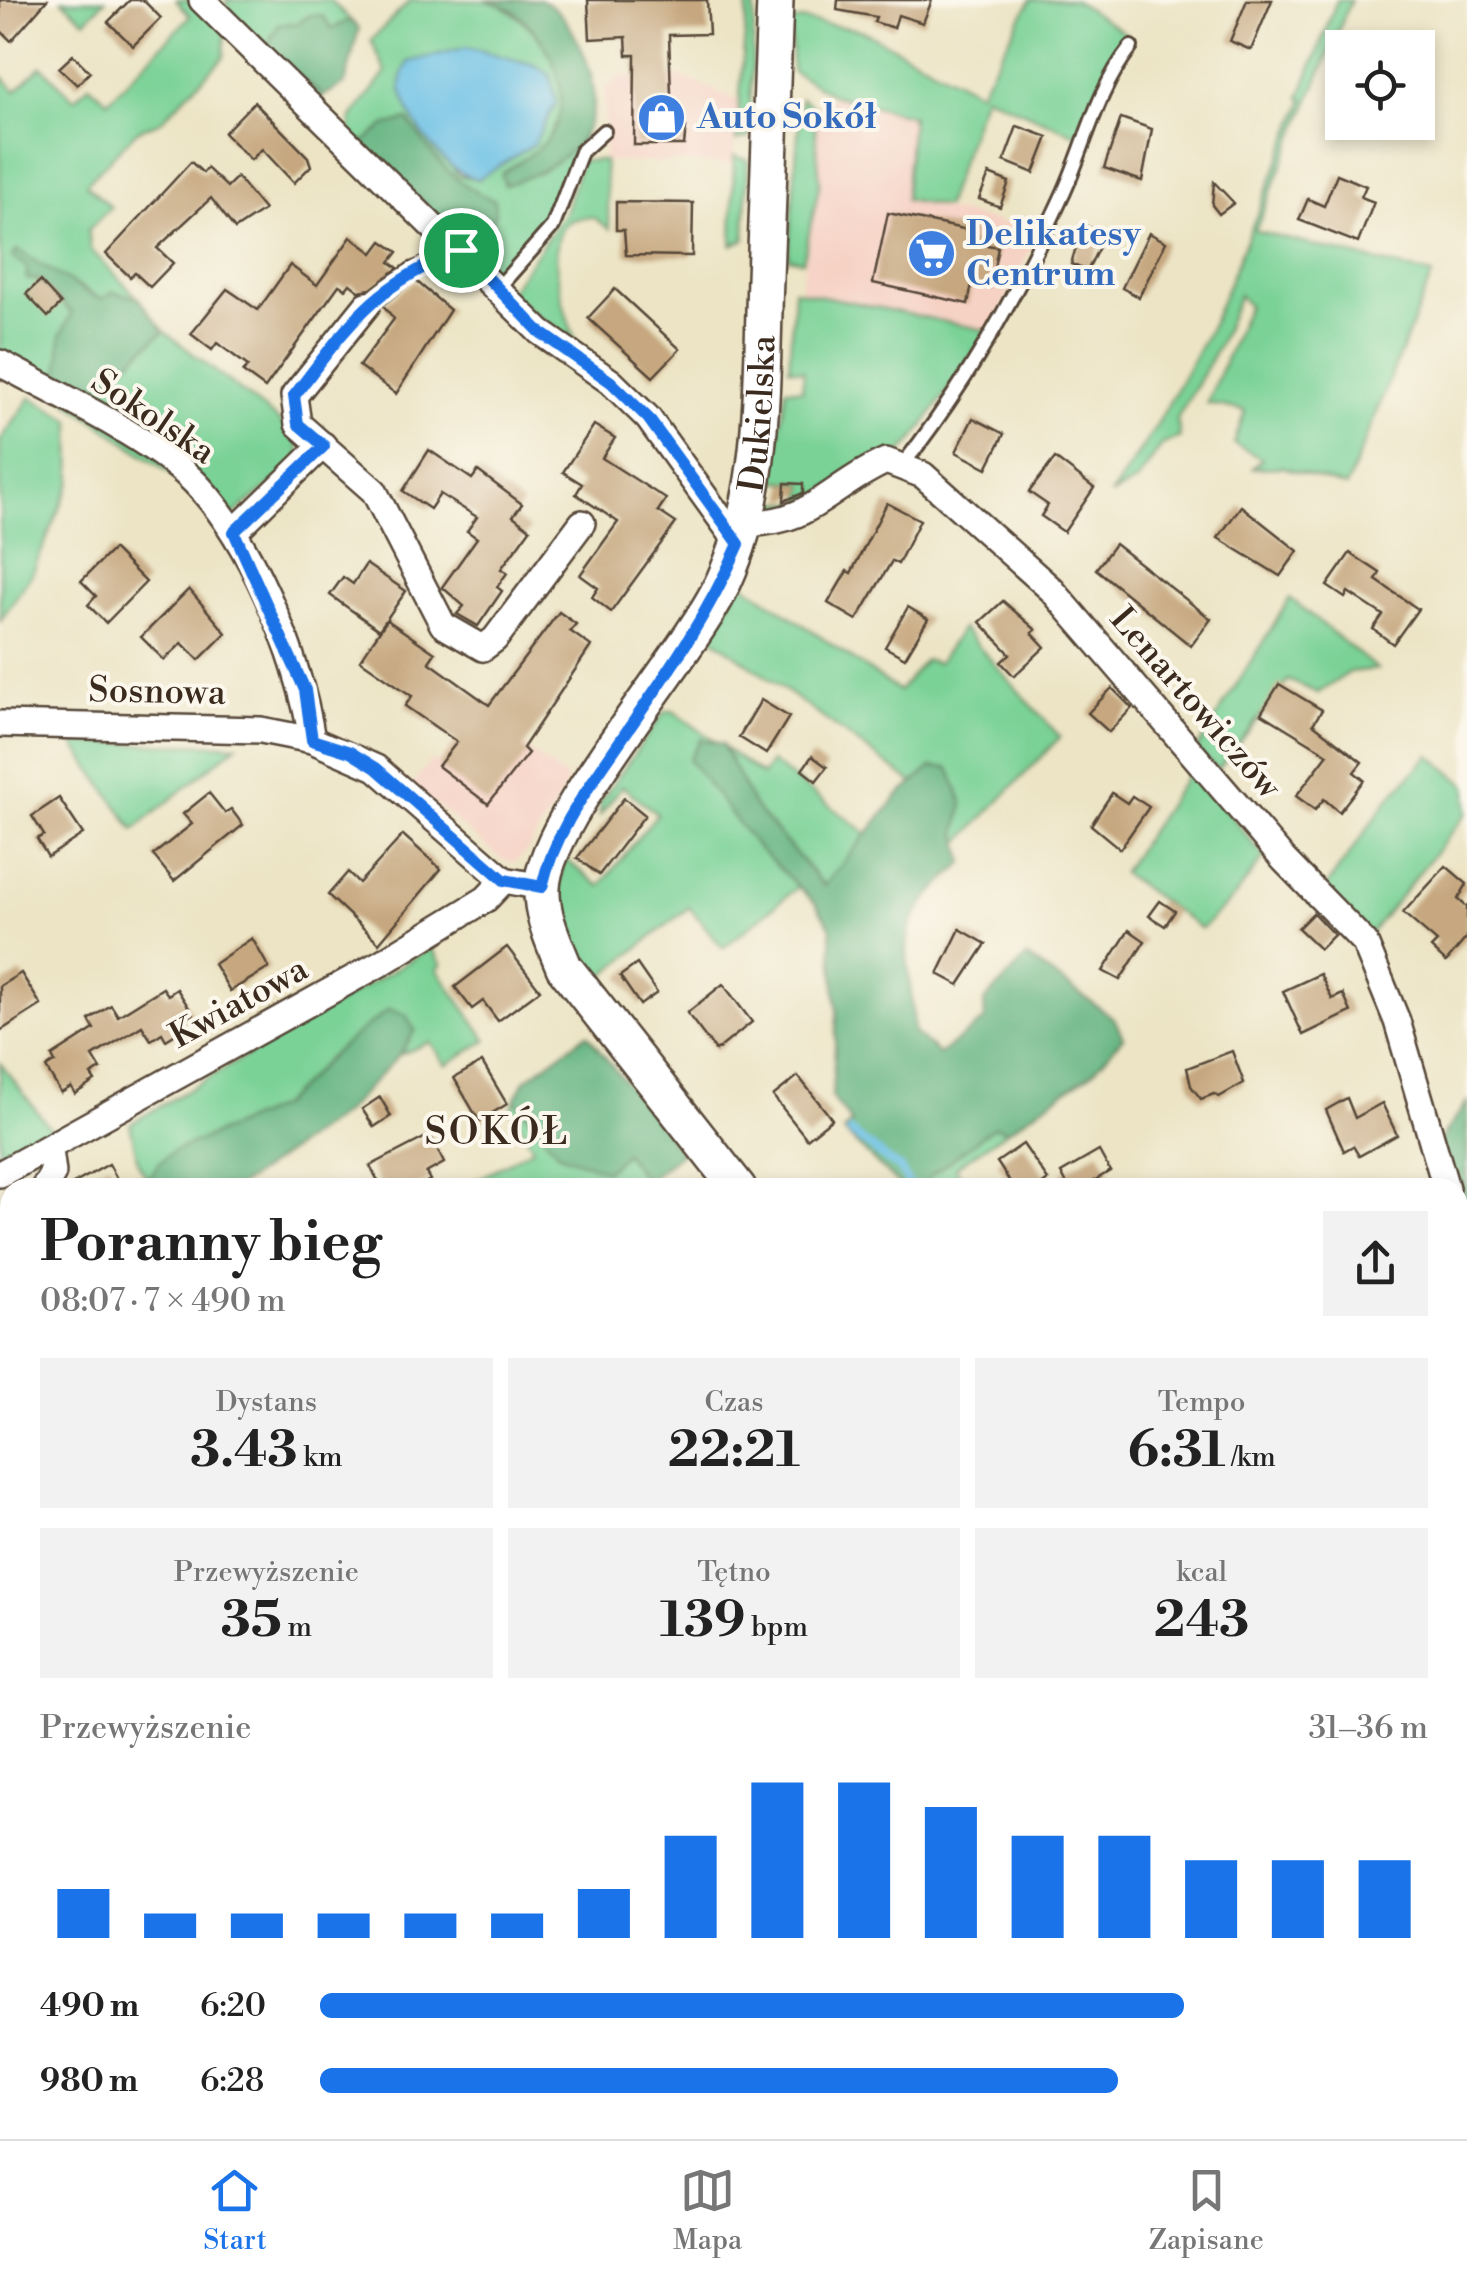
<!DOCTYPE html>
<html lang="pl">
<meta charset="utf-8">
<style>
:root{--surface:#fff;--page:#f2f2f2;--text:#222;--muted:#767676;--line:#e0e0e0;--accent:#1a73e8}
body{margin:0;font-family:"Libre Bodoni",serif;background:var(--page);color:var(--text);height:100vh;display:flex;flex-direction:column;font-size:38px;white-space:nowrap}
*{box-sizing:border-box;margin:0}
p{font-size:32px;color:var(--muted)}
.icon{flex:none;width:55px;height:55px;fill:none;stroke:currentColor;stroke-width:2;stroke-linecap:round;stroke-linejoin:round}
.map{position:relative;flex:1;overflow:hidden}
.panel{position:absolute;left:0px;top:1178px;width:1468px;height:962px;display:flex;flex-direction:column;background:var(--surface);border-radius:30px 30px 0 0;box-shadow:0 5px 15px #0003}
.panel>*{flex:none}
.fabs{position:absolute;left:1325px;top:30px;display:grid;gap:20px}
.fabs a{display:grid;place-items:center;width:110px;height:110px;border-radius:0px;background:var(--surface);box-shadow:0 5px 15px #0003;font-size:50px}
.pin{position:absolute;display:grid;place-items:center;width:85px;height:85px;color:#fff;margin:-42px;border:5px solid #fff;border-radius:50%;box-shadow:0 2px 10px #0007}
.round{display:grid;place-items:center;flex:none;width:105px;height:105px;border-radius:0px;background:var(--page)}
.summary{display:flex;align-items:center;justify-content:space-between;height:170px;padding:0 40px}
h1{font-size:55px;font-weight:800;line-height:75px}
.figures{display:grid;grid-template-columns:repeat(3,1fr);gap:15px;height:170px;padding:10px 40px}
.figures div{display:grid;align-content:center;border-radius:0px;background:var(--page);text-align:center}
.figures b{font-size:50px;font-weight:800}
.figures small{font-size:28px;font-weight:400}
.figures p{font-size:28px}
.chart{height:280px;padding:20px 40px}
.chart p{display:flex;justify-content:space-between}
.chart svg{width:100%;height:180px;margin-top:10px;stroke:var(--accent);stroke-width:6}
ul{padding:0 40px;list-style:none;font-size:32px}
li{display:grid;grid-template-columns:160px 120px 1fr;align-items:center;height:75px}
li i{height:25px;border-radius:12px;background:var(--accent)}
.tab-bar{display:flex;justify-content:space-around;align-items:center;height:140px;border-top:2px solid var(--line);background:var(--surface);font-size:28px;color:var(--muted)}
.tab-bar a{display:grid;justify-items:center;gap:5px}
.tab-bar .active{color:var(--accent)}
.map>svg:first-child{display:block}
.built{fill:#f6d2c5}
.green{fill:#7ad297;stroke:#5a7e5a;stroke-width:2.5;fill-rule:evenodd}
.forest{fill:#63b480;stroke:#4f6f4f;stroke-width:2.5}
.water{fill:#68bfe5;stroke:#527482;stroke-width:2.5}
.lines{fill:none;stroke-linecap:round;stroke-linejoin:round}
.stream{stroke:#68bfe5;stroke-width:8}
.building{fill:#c6a77f}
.lane-casing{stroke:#564637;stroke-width:18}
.street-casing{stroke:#564637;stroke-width:30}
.secondary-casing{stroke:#564637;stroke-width:40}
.lane{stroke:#fff;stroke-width:12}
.street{stroke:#fff;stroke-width:25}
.secondary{stroke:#fff;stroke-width:35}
.route-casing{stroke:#fff;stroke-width:20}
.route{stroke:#1a73e8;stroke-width:12}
.labels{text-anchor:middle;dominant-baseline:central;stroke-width:8;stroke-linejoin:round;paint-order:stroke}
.shop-label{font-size:35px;font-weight:bold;fill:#366cbe;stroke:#fbf7ec;text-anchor:start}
.street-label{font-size:35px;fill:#3b2a1e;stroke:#fbf7ec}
.neighbourhood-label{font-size:38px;letter-spacing:2.5px;fill:#3b2a1e;stroke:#fbf7ec}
</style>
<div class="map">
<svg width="1467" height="2139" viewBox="0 0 1467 2139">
<rect width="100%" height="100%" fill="#fbf7ec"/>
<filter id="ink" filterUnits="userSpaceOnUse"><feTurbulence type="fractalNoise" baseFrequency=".01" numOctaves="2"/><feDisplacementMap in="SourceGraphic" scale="20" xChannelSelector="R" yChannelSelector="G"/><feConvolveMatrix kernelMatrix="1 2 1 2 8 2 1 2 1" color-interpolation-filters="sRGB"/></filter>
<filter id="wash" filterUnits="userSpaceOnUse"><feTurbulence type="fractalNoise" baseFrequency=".0048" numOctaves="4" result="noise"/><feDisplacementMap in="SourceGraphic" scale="40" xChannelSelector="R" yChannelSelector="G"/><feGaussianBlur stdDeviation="2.25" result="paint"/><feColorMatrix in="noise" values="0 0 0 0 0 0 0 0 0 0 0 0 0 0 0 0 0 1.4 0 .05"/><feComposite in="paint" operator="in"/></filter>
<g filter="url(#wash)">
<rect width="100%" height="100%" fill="#ece4c5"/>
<g class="built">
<path d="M622,76l61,1 57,24 -7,63 -129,-3 1,-72z"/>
<path d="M837,96l76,20 -7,84 133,32 -49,99 -190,-41 20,-108 -7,-76z"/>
<path d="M479,712l87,66v8l-39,65 -12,11 -13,-2 -90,-75 19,-25 7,4z"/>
</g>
<g class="green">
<path d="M62,0h43l-20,21z"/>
<path d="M176,0h20l29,32 -1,25 -63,64 -24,10 -51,53 25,23 -23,23 2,19 48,49 -25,-6 -10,8 -70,-39 -7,15 18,8 28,30 -7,12 42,55 57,-50 133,104 4,26 -69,55 -232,-161v-281l16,17 25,-25 33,33 15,-14 19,16 82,-85z"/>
<path d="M226,0h104l20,20 -19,9 -21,-14 -12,8 -19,1 26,60 18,12 -7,9 -89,-98z"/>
<path d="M411,0c24,0 56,0 79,1 36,11 86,71 71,112 -3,9 -10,18 -14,28l5,22 31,-24 -33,84 -51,52 -52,-49 47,-26c-41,-15 -62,-45 -86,-80l-47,24 -11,-13 1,-12 35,-47 -15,-32zM402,92l76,87 -20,-4z"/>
<path d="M748,0h7l-6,137 -13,4z"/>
<path d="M1031,0h43l51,33 2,7 -10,14 -35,83 -98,-42 -39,112 -40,-7 7,-84 -77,-20 -43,-25 -1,-49 10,-2 60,10 118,62z"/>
<path d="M1337,0h14l-96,231 177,44 -86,212 -63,-20 -30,1 9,-9 -28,-15 11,-33 -38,-8 41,-97 -9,-11 -20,50 -42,74 3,18 -17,7 -26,37 -26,14 44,-67 56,-102 89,-216 4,-10 -4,-2z"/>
<path d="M801,98l12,8 7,76 -17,79 -15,-3z"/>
<path d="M734,156l14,4 -3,79 -13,6z"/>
<path d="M581,160l23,1 6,68 -17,-12c-8,1 -18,0 -24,5 -28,18 -2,101 9,124l-70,-53 57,-80z"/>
<path d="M794,290l196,41 -79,112 -12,11 -50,21 -70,46 -11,-2 3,-17 31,2 2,-21 -31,-2 13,-93 16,2 2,-19 -15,-3z"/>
<path d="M31,397l40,23 1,60 -40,94 -32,47v-180z"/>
<path d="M741,582l158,109 26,-31 13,3 24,-35 98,109 -101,106 -2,-12 6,-28 -31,-36 -19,16 -203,-147z"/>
<path d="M1290,598l87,71 -27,3 -32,21 -30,-13 -70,90 -22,-20z"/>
<path d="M665,711h8l89,64 9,-13 97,72 -43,52 -71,-80 -32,-62 67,132 10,10 -76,62 -34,-41 -97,78c-20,-40 -43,-79 -27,-126l35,27 57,-72 -35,-28 -22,29v-13z"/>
<path d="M73,743l164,2 -103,85z"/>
<path d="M1430,755l37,31v27l-98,122 -46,-44 67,-94z"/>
<path d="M1192,767l72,90 -28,38 -35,34 -79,-56z"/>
<path d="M431,948l11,17 -5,4 50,71 -41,25 -16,-23 -31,13 16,-24 -78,19 -58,57 -105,44 -15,12 -11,17 -10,-17 -8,-39z"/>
<path d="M0,1063l60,78 -60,31z"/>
<path d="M515,1100l44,54 66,-1 21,29 -7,6h-176l70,-40 -22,-40z"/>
<path d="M995,1126l12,5 -52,36 13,20 -42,1 3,-11z"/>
<path d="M1458,1243l9,25v225l-9,19z"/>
<path d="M10,1452v151l-10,4v-151z"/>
<path d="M10,1864v75l-10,8v-79z"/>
<path d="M166,2130h96v9h-125z"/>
<path d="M358,2130h85l-10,9h-84z"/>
<path d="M637,2130h432l4,9h-438l-4,-6z"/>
</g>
<g class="forest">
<path d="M486,0c16,0 39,0 54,0 17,5 29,24 36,38 42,77 7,123 -71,147l-4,-11c14,-10 33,-20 44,-32 35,-38 7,-102 -30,-130 -7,-6 -20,-8 -29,-12z"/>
<path d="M310,15l13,1 9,13 18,-9 9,8 -14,56 -22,12 -52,-43 -3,-10 11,-19 19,-1z"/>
<path d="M408,120c24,35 45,65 86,80l1,14 -9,20 -39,-8 -86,-82 24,-18z"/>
<path d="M17,250l76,46 9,3 11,-7 25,6 26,33 -57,50 -30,12 -18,-19 2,-39 11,-22 -34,-33 -11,-1v-12l-14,-10z"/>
<path d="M701,739l21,5 32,62 70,80 74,-90 34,-29 17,1 14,35 -6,28 7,32c-81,70 -53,78 -50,170l25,21 46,-34 -1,-18 43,-45 87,61 9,19 -30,35 -86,59 -12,-5 -66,51 -3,10h-25l-58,-56 9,-8 -20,-26 5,-85 -7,-86 -15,-23 -59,-57 -67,-86z"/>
<path d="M389,1009l17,6 9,16 -16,24 -55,58 -106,74h-87l-3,-7 11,-17 15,-12 105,-44 58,-57z"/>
<path d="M587,1034l94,119 -35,29 -21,-29 -19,18 -47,-17 -44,-54 10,-20z"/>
<path d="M1467,1102v125l-9,-39 -20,-45z"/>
<path d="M1458,1736l9,7v158l-9,22z"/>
<path d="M10,1939v191h126l10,6 -146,3v-192z"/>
<path d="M443,2130h194l-15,9h-189z"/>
<path d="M1118,2130h77l3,9h-76z"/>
</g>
<path class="water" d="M467,47l68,18 15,10 6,28 -23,42 -55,34c-33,-6 -66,-54 -76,-86 -4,-11 2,-21 6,-31z"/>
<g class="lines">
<g class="stream">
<path d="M850,1132l50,37 11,19"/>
<path d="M1117,2130l4,9"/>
</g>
</g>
<g id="blocks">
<g class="building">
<path d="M0,0h47l-36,41 -11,-11z"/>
<path d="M130,0h13l18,18 -28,28 -25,-24z"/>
<path d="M588,0h119l2,34 -40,1 3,90 14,2 -2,18h-50l1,-90h-8l-1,-18 -36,2z"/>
<path d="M838,0h94l-9,23 -25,-8 -4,13 -20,-6 2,-5 -39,-7z"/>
<path d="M1247,0h25l-21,50 -21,-9z"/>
<path d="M73,55l17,17 -13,13 -18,-17z"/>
<path d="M254,102l54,55 3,9 -17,17 -32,-34 -11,11 -27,-27z"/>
<path d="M1121,118l31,11 -10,52 -38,-13z"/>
<path d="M1017,126l31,11 -14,36 -30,-12z"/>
<path d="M191,162l12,11 4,-5 20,19 10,-10 27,33 -29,19 -24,-31 -54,50 16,15 -23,24 -15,-14 -5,4 -24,-23z"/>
<path d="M989,174l20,8 -9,25 -21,-8z"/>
<path d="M1337,174l29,12 -5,11 13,5 -16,41 -59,-23 9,-21 16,7z"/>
<path d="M1214,182l20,21 -15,11 -7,-9z"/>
<path d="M616,202l77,1 -1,53 -66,-1 -2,-25h-8z"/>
<path d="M888,213l85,18 -2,11 27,5 -8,41 -18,-4 -4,20 -95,-21z"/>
<path d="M1083,224l22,11 -18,36 -16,-7z"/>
<path d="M1149,233l17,9 -27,55 -17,-9z"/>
<path d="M351,237l22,16 9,-12 16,11 -8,10 8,6 -27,21 -12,2 -9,-7 -4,5 -7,-4 -74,103 -22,-16 5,-6 -31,-23 -5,7 -21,-16 36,-45 31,21 32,-45 27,20z"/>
<path d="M415,280l35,30 -54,84 -37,-28 35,-47 -11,-14z"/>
<path d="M40,281l21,23 -13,13 -22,-23z"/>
<path d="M615,289l65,60 -27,28 -65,-59z"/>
<path d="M973,418l31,16 -17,34 -31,-16z"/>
<path d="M594,425l21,13 -13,20 64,41 -8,12 18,12 -65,89 -19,-15 6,-9 -18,-13 38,-53 -42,-28 6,-10 -19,-12z"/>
<path d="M429,450l43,29 6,-8 44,33 -9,12 17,13 -29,40 6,4 -10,14 5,4 -24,35 -21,-12 7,-8 -22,-19 35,-49 -10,-7 10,-14 -37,-23 -10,15 -27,-18z"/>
<path d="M1055,458l39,30 -30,44 -23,-16 7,-11 -19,-13z"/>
<path d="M785,483l18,1v9l-19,8z"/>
<path d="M887,503l33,17 -22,44 -6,-3 -35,59 -29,-17 19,-32 4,2z"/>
<path d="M1241,506l57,45 -18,25 -62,-38z"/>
<path d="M1115,544l96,75 -20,27 -95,-77z"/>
<path d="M113,549l33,33 -40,41 -18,-18 8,-9 -15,-15z"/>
<path d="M1350,553l30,20 -4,7 42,29 -25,35 -20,-15 10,-14 -35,-23 -3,6 -18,-12z"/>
<path d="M366,564l40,27 -27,39 -49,-35 13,-18 10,7z"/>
<path d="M189,589l37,44 -27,27 -17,-17 -18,17 -23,-23z"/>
<path d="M1003,601l33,29 -4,3 13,14 -31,29 -13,-14 9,-8 -30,-32z"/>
<path d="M908,607l20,12 -23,39 -20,-11z"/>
<path d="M559,612l17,12 -6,7 21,15 -68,102 5,5 -40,51 -50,-38 19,-24 -52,-36 7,-10 -52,-36 27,-40 48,33 -6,9 60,43z"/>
<path d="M1279,684l43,26 -9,14 49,38 -8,10 10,8 -25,32 -15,-13 -9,11 -19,-14 32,-42 -67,-41z"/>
<path d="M1112,688l20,20 -23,24 -21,-19z"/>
<path d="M761,700l28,17 -23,37 -27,-17z"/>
<path d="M812,756l15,11 -11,14 -14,-11z"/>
<path d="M209,793l16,20 6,-4 12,16 -69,56 -21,-26 39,-31 -9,-10z"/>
<path d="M1112,793l15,10 5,-7 17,11 -29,42 -29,-24z"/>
<path d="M59,798l24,36 -35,23 -11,-18 7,-4 -12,-19z"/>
<path d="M624,798l21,17 -46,60 -22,-17z"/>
<path d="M403,835l38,34 -62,74 -51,-48 20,-23 11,11z"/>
<path d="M1446,866l21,18 -9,15 9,8v30l-21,25 -15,-14 6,-6 -34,-29z"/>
<path d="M1160,901l15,10 -10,15 -16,-10z"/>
<path d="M1313,913l21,22 -14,14 -22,-21z"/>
<path d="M960,929l26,15 -27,41 -21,-11z"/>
<path d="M1129,930l16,11 -25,39 -17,-9z"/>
<path d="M252,938l17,30 -39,23 -16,-27z"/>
<path d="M507,947l33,43 -42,31 -15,-20 -11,8 -17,-22z"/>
<path d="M637,964l20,29 -17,12 -20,-29z"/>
<path d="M21,973l20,32 -41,26v-45z"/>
<path d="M1320,974l12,25 11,-5 8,18 -48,23 -20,-44z"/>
<path d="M723,984l29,38 -36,29 -29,-38z"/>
<path d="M163,988l5,7 9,-6 16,25 -10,6 4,7 -21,13 -4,-7 -11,7 -9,-14 -49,30 8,13 -10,6 4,6 -20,13 -4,-7 -10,6 -15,-25 9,-6 -3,-6 42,-27 -5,-9 22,-15 7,11z"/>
<path d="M1232,1051l12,32 -25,14 -5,-3 -13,5 -10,-13 -4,-18z"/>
<path d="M482,1062l25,42 -28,17 -25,-43z"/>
<path d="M798,1076l34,43 -25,20 -34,-43z"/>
<path d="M380,1097l11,19 -17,11 -12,-18z"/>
<path d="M1347,1098l8,20 27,-15 15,32 -38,21 -6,-10 -9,5 -18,-41z"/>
<path d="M430,1135l14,28 -18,10 4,7 -14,8h-34l-12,-22z"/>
<path d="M1023,1144l25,36 -11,8h-23l-17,-26z"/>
<path d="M1099,1151l11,20 -28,17h-13l-8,-15z"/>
<path d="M109,1164l13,24h-56z"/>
</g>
</g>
</g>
<g filter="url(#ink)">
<use href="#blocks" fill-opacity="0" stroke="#564637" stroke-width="2.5"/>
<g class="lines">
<defs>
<g id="lane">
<path d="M498,288l55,-62 28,-74 23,-21"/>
<path d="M367,305l44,-35 48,-19"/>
<path d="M901,467c67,-84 119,-178 163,-275 22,-49 33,-102 67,-145"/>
<path d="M0,1612l10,-4"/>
</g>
<g id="street">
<path d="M202,0l338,332 71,50 37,36 91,126"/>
<path d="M367,305l-73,91 4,28 76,67 69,134 40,23 12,-9 87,-116"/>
<path d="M0,363c55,30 140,70 185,110 63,56 115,185 127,267"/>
<path d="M745,523c66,2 84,-37 141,-62l37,14 129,115 232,270 81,83 32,78 49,167"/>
<path d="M234,532l89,-87"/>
<path d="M0,724l261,6 51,10 64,28 128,112 38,7"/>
<path d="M0,1174l381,-211 105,-64 18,-19"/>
<path d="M44,1188l9,-15 -3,-23"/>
<path d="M1458,1219l9,26"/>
<path d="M0,1259l10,-16"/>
<path d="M0,1360l10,17"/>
<path d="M271,2139l1,-9"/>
</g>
<g id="secondary">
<path id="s1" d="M738,1188l-174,-221c-10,-25 -23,-51 -22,-79 2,-68 140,-225 177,-297 47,-92 42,-210 46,-312 3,-93 6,-186 10,-279"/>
<path d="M1094,2130l3,9"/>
</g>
</defs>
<use href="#lane" class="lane-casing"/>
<use href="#street" class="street-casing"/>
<use href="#secondary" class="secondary-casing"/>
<use href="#lane" class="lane"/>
<use href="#street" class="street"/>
<use href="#secondary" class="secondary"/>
</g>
</g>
<g class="lines" filter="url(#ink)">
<defs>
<path id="route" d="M461,250l79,82 71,50 37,36 91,126c-30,69 -71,129 -114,190 -33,49 -70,95 -83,153l-38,-7 -128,-112 -26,-16 -38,-12 -7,-50 -71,-158 90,-86 -26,-22 -4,-28c57,-74 78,-110 167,-146z"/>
</defs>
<use href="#route" class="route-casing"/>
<use href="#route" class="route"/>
</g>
<defs>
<symbol id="shop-disc" viewBox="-11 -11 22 22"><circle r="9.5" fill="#3f7fe0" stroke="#fbf7ec"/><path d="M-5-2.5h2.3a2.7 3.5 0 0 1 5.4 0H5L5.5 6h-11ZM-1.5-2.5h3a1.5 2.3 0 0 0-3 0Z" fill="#fff"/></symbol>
<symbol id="supermarket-disc" viewBox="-11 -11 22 22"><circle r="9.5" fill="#3f7fe0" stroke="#fbf7ec"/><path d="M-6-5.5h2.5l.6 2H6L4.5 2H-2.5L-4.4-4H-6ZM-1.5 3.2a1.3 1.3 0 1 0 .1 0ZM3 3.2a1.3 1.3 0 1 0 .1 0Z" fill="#fff"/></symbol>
</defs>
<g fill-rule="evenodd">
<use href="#shop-disc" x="634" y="90" width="55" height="55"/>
<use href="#supermarket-disc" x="904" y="226" width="55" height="55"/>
</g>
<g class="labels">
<g class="shop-label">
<text x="697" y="117">Auto Sokół</text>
<text x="966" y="234">Delikatesy<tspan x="966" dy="40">Centrum</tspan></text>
</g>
<g class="street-label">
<text stroke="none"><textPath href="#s1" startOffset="895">Dukielska</textPath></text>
<text transform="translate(153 417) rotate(34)">Sokolska</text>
<text transform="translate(157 692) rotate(1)">Sosnowa</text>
<text transform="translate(1195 703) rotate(49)">Lenartowiczów</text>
<text transform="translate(239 1003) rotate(-29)">Kwiatowa</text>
</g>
<g class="neighbourhood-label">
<text x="497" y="1132">SOKÓŁ</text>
</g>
</g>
</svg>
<div class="fabs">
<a><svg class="icon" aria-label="locate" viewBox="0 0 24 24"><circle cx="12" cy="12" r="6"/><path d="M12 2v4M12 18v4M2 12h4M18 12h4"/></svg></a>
</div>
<div class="pin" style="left:461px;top:250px;background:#1e9e55"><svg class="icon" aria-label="arrive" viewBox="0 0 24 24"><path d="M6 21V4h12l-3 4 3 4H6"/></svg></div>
<section class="panel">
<div class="summary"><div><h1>Poranny bieg</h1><p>08:07 · 7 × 490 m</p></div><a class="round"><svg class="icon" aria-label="share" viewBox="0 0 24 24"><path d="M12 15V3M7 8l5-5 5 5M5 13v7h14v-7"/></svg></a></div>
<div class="figures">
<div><p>Dystans</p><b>3.43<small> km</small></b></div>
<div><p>Czas</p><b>22:21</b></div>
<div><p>Tempo</p><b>6:31<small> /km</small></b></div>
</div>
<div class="figures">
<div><p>Przewyższenie</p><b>35<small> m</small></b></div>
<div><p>Tętno</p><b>139<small> bpm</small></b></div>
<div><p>kcal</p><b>243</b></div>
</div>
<div class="chart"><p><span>Przewyższenie</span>31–36 m</p>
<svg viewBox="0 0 160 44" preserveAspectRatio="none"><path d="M5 44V32M15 44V38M25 44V38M35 44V38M45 44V38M55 44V38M65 44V32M75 44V19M85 44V6M95 44V6M105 44V12M115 44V19M125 44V19M135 44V25M145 44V25M155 44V25"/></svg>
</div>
<ul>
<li><b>490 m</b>6:20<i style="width:78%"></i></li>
<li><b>980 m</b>6:28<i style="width:72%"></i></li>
</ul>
</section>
</div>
<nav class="tab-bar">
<a class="active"><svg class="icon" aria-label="home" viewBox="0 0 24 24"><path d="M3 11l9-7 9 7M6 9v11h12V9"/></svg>Start</a>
<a><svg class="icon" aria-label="map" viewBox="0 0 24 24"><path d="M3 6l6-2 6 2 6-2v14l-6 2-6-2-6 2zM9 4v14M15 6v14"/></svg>Mapa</a>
<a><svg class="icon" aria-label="saved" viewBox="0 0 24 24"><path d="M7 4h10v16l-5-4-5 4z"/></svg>Zapisane</a>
</nav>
